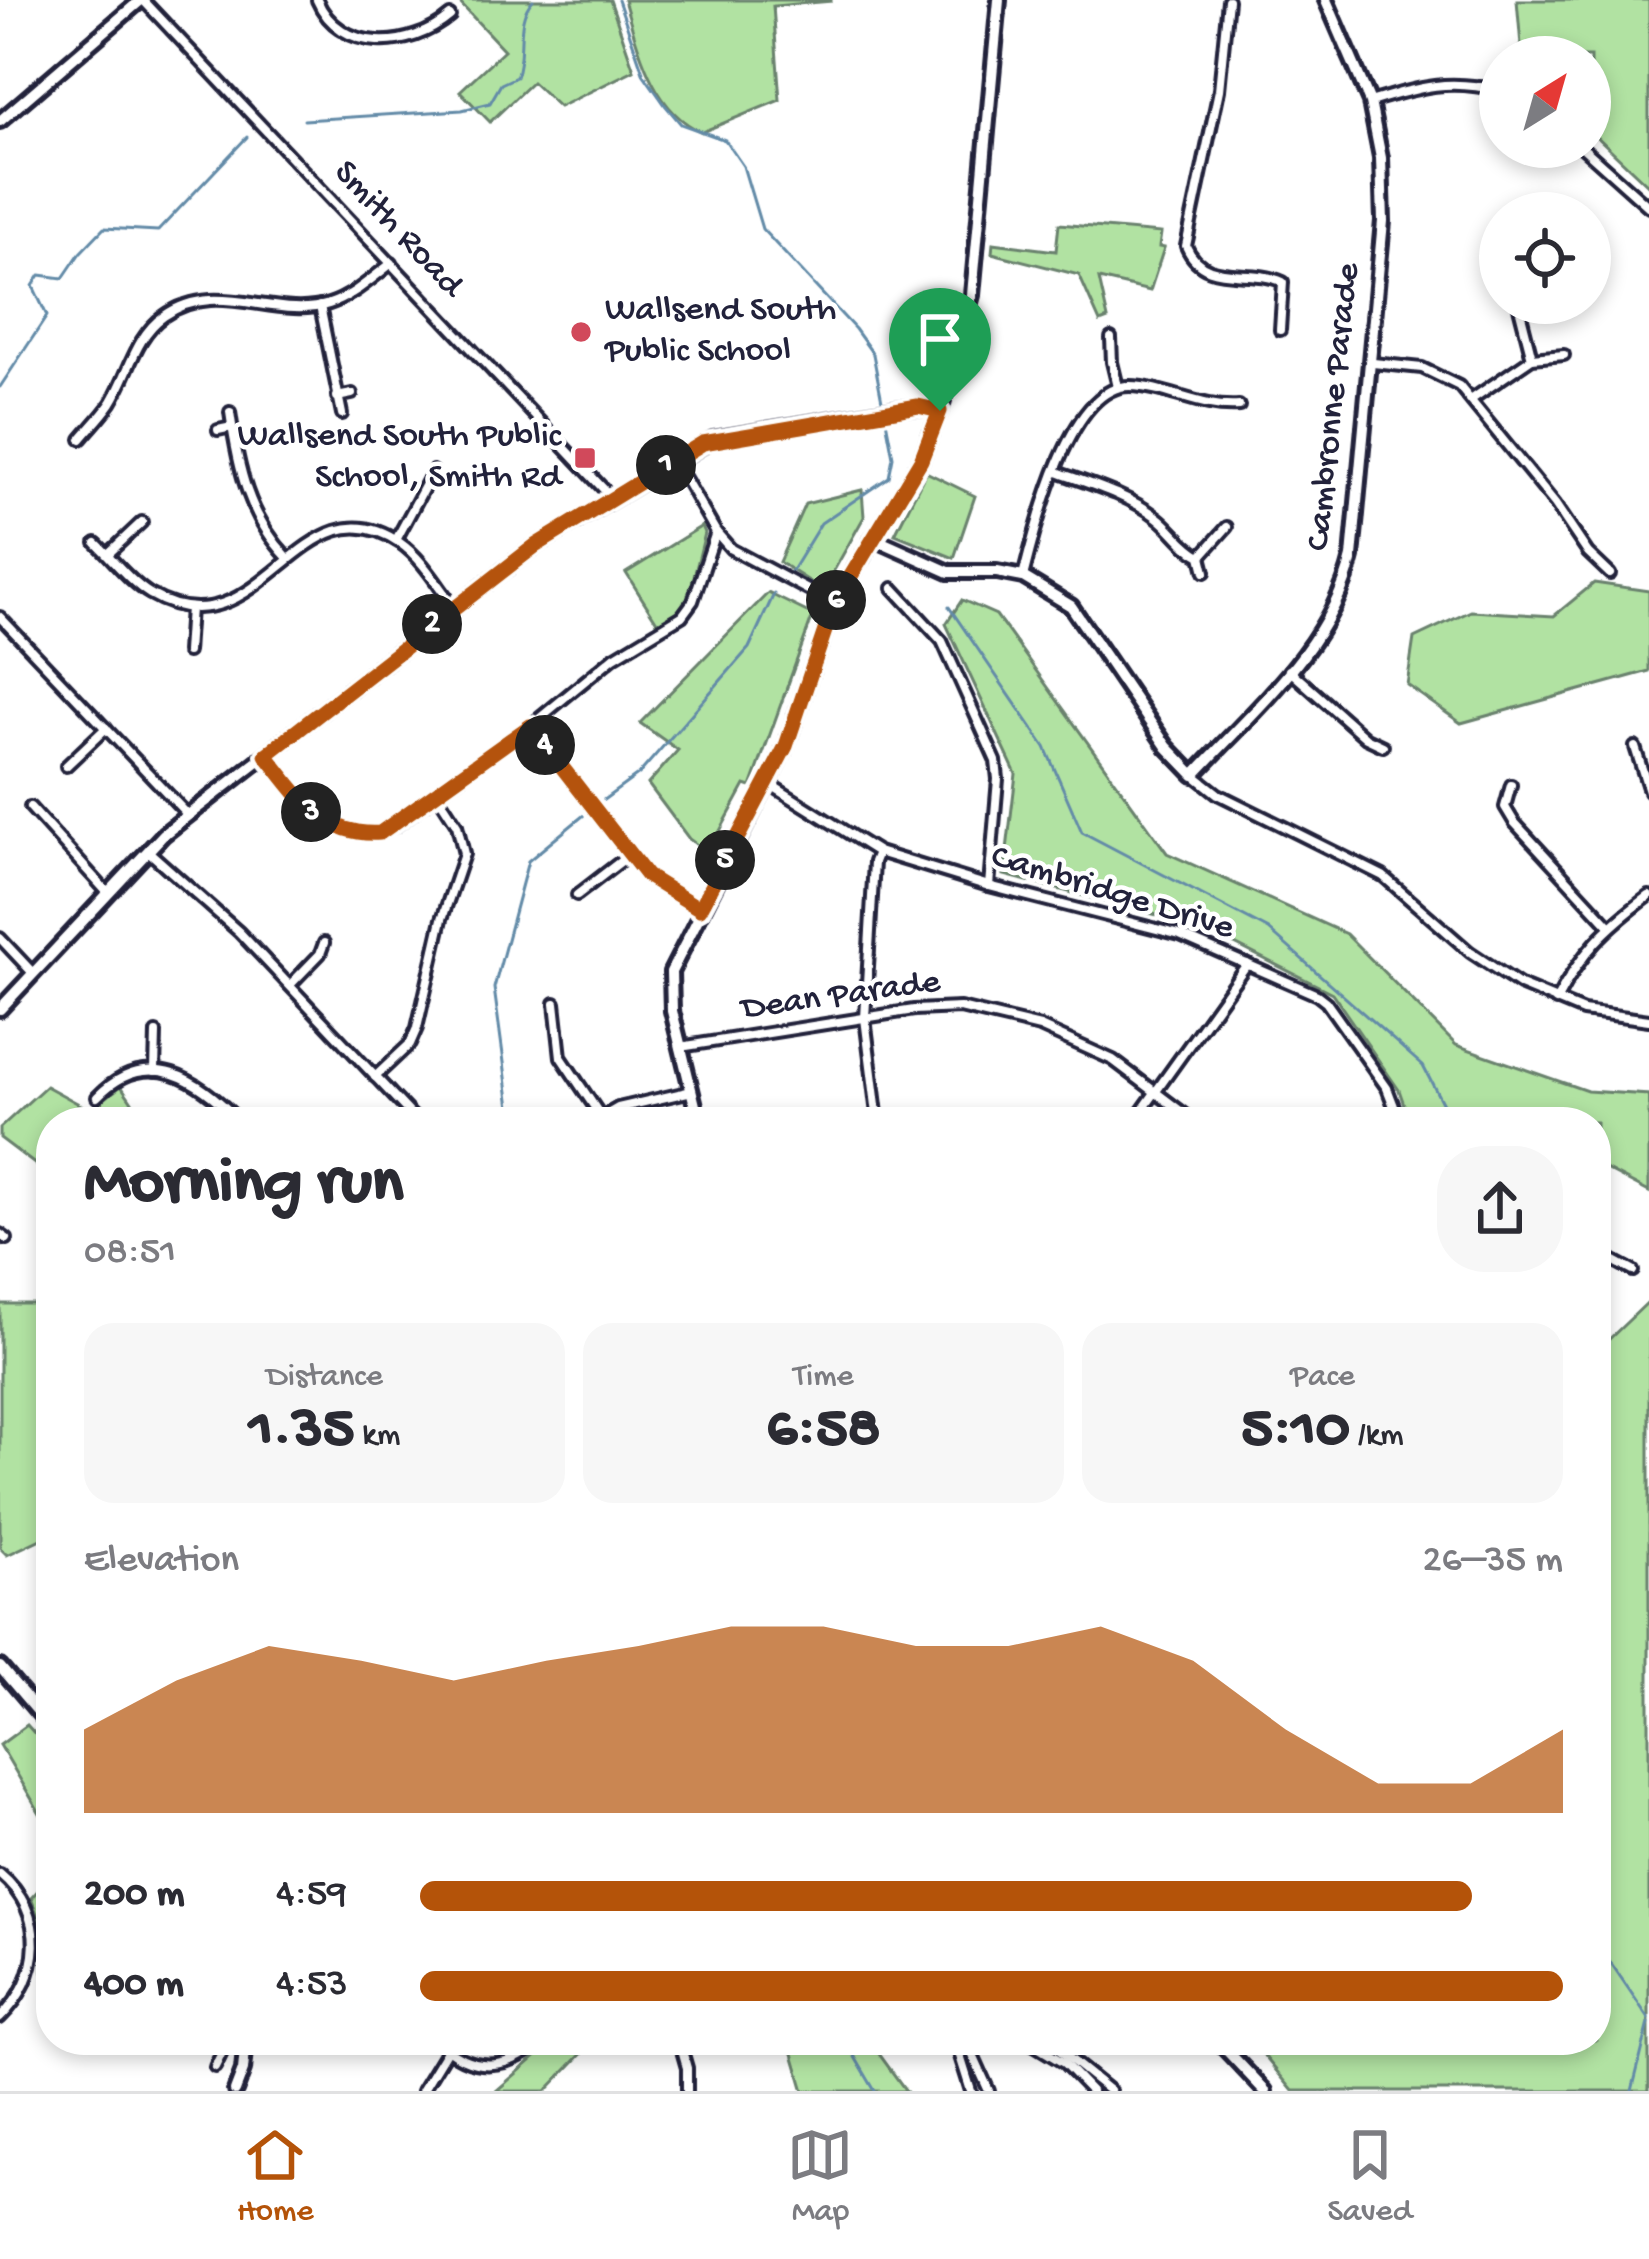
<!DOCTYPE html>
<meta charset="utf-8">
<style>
:root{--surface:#fff;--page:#f7f7f7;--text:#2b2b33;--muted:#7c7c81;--line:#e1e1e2;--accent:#b45309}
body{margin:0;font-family:"Gochi Hand",sans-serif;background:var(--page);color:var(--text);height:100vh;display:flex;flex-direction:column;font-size:45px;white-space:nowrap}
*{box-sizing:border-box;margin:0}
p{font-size:39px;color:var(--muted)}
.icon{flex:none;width:66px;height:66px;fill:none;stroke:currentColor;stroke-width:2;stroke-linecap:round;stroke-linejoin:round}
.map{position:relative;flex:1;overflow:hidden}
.sheet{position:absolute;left:36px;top:1107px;width:1575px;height:948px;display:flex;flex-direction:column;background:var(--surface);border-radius:48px;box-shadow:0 6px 18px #0003}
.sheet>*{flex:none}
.needle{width:78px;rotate:37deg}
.controls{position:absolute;left:1479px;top:36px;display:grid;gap:24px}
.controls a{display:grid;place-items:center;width:132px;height:132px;border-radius:50%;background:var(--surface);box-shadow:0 6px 18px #0003;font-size:60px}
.pin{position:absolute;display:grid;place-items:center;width:102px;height:102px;color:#fff;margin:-123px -51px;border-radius:50% 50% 50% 0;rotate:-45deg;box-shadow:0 0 12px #0007}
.pin .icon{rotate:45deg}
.km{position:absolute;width:60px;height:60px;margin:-30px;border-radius:50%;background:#222;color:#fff;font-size:33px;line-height:60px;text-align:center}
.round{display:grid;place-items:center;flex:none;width:126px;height:126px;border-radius:48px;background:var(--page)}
.headline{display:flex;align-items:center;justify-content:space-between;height:204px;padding:0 48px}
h1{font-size:66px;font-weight:700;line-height:90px}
.metrics{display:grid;grid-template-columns:repeat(3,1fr);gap:18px;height:204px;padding:12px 48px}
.metrics div{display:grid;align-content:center;border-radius:30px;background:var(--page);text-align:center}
.metrics b{font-size:60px;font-weight:700}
.metrics small{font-size:33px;font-weight:400}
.metrics p{font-size:33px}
.chart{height:336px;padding:24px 48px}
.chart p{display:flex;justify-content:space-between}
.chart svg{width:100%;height:216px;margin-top:12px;fill:var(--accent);opacity:.7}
ul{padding:0 48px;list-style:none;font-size:39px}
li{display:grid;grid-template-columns:192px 144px 1fr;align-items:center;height:90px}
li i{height:30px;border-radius:15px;background:var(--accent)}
.tab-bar{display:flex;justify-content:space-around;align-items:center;height:168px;border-top:3px solid var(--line);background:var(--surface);font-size:33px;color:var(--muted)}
.tab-bar a{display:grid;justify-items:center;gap:6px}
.tab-bar .active{color:var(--accent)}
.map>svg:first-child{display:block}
.green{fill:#b1e2a2;stroke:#6a826e;stroke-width:3}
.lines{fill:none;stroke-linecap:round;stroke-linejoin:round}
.stream{stroke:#638ba8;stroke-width:3}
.street-casing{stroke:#22223b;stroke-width:16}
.secondary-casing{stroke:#22223b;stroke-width:20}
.street{stroke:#fff;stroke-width:8}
.secondary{stroke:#fff;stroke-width:10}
.route-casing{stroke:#fff;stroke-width:24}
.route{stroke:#b45309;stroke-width:15}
.poi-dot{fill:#d1495b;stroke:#fff;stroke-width:4.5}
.labels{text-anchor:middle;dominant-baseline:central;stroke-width:9;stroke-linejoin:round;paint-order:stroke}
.street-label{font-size:36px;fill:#22223b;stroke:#fff}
.poi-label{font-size:36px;fill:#22223b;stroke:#fff;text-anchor:start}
</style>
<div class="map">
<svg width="1649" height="2091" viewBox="0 0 1649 2091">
<rect width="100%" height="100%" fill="#fff"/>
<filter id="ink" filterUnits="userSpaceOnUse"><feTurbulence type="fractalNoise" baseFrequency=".00833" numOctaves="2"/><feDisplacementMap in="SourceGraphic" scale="24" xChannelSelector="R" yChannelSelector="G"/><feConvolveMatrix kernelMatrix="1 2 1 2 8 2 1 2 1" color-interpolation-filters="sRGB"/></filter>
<g filter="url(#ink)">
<g class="green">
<path d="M457,0h153l24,70 -75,37 -27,-25 -42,40 -30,-31 44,-41z"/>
<path d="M624,0h207v1l-58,5 7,94 -78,32c-50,-21 -64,-85 -78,-132z"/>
<path d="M1517,0h132v186l-59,-56v-73h-68z"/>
<path d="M1059,224l102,9 -2,14 5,1 -14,43 -51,-12 9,40 -8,3 -21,-47 -87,-22 1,-10 63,8z"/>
<path d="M926,472l49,24 -21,62 -59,-24z"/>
<path d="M862,490l2,27 -41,73 -44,-28 26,-58z"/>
<path d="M702,526l3,7 -18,72 -28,20 -33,-52z"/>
<path d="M1594,583l55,8v80l-188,52 -54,-38 7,-47 57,-27 83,5z"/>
<path d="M768,593l45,22 -62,172 -6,-2 -37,68 -19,-14 -41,-55 30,-34 -38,-27z"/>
<path d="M962,600l34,15 171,238 179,81 110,111 131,46 62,4v97l-53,-28v-42h-186l-11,-32 -67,-97 -133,-67 -195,-51 12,-101 -70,-150z"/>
<path d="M46,1086l44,24 31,-24 11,16 -15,20h-66v31l-15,12 -36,-27v-10z"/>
<path d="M51,1292v242l-44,21 -7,-7v-244h41z"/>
<path d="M1649,1301v790h-356l-42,-51h345v-700l8,4z"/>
<path d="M27,1725l24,27v80l-51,-87z"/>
<path d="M51,1876v91l-8,4 1,-39 -13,-34z"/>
<path d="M555,2040h40l-49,51h-50z"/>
<path d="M789,2040h80l37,51h-102z"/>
</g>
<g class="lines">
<g class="stream">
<path d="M618,0l26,75 21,30 16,19 44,16 18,26 19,63 93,100 18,25 10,52"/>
<path d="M304,120l158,-10 28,-7 11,-19 15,-7c10,-26 -2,-57 17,-77"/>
<path d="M0,387l47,-71 -14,-30 7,-11 23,3 17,-25 24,-25 54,3 89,-94"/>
<path d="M791,572l30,-49 68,-46 4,-20 -8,-42"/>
<path d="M949,607l96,140 37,85 187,98 154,136 29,56"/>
<path d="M602,801l37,-27 110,-126 25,-54"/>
<path d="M512,1122l-18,-134 34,-127 56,-46"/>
<path d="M1596,1941l53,78"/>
<path d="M845,2040l30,51"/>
<path d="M1632,2091l17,-68"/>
</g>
<defs>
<g id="street">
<path d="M143,0l469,498"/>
<path d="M317,0c23,54 93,50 133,16"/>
<path d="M1228,0l-9,90 -33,156c18,42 63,20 97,36l-3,48"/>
<path d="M1370,102c50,-15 78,-24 130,-11"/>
<path d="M1582,147l67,60"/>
<path d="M1518,303l14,55"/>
<path d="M320,306l22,108"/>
<path d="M1111,338l1,24 6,25"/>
<path d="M1373,363l49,5 37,18 96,118 33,49 22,21"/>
<path d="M337,397l15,-3"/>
<path d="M1472,399l60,-41 32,-3"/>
<path d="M230,412c8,56 18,104 58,146"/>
<path d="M218,430l14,-3"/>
<path d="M81,439c10,-12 21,-23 30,-36 18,-29 24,-67 53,-87 53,-38 110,5 165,-12 23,-7 44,-27 63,-41"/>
<path d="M675,461l41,71 15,17 103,55"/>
<path d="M1057,472c33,12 71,23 100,45 16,12 26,30 44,39l4,16"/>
<path d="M396,540l37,-69"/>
<path d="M96,543c17,16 34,39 54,51 111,65 151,-120 250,-51 22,15 38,43 54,64"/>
<path d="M108,554l34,-32"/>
<path d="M1201,556l26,-29"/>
<path d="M1023,577c12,-48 46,-192 107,-191 38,1 70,23 109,20"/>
<path d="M893,588l49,53 54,120 2,18 -9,107"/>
<path d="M0,617l188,198"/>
<path d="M187,652l3,-44"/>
<path d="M1289,670l77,68 17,8"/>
<path d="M530,726l117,150 53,33"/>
<path d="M1635,747l14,44"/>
<path d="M266,755c32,40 70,99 129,71l135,-100 84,-69 68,-41 11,-15 23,-69"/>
<path d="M66,766l40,-38"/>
<path d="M1194,775l24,19 165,82 87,76 50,33 63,26 66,9"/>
<path d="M768,783l110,69 -4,10 -9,156 13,104"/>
<path d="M1511,785l-6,22 9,15 96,104"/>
<path d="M30,807l77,85"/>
<path d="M148,851l91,81 179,190"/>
<path d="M878,852l111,34 191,49 137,60 9,7 61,86 13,34"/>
<path d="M577,895l52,-40"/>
<path d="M0,938l32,34"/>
<path d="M290,985l30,-31 4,-11"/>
<path d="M1556,1001c26,-50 49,-72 93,-105"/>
<path d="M555,1003l6,54 39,58"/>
<path d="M680,1047l234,-37 46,-2 80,19 73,33 82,62"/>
<path d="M155,1071l1,-38"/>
<path d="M375,1077l35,-33 7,-16 25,-109 22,-65 -7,-29 -20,-31"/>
<path d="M97,1097c51,-53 103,-17 143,25"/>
<path d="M594,1122l24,-14 74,-17"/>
<path d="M1134,1122l113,-158"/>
<path d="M0,1234l7,5"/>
<path d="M1596,1251l37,20"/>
<path d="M0,1874c47,39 43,103 0,144"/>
<path d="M437,2040c34,34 71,31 106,0"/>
<path d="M679,2040l8,28v23"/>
<path d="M955,2040l16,51"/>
<path d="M966,2040l23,51"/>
<path d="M1026,2040l38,23 27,28"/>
<path d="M1047,2040l63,51"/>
<path d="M215,2067l13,-27"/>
<path d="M422,2091l25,-41"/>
</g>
<g id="secondary">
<path d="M0,121l141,-121"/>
<path d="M873,538l76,34h48l26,5 48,29 96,141 27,28c60,-65 137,-129 158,-218l31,-336 -2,-63 -11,-56 -44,-102"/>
<path d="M0,1009l164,-175 371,-288 178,-107 180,-30 25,-2 22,4"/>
<path d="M699,1122l-27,-111 -1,-39 115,-226 48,-142 87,-144 19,-49 32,-116 27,-295"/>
<path d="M0,1667l51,60"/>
<path d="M1217,2040l48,51"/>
<path d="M235,2091l8,-21 3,-30"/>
</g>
</defs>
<use href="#street" class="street-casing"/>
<use href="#secondary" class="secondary-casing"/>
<use href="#street" class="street"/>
<use href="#secondary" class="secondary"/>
</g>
</g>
<g class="lines" filter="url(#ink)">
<defs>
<path id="route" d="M918,406l22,5 -19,49 -87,144 -48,142 -86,163 -53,-33 -117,-150 -150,107c-57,4 -82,-38 -114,-78l269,-209 168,-103z"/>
</defs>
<use href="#route" class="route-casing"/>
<use href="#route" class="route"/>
</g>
<g class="poi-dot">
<circle cx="581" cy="332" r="12"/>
<rect x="573" y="446" width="24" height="24" rx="6"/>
</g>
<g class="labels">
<g class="street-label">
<text transform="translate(397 230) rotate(47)">Smith Road</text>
<text transform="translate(1335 407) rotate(-84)">Cambronne Parade</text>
<text transform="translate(1112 894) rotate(17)">Cambridge Drive</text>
<text transform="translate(841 997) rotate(-8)">Dean Parade</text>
</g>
<g class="poi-label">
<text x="605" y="311">Wallsend South<tspan x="605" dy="41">Public School</tspan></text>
<text x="561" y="437" text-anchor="end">Wallsend South Public<tspan x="561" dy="41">School, Smith Rd</tspan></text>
</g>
</g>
</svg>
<div class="controls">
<a><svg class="needle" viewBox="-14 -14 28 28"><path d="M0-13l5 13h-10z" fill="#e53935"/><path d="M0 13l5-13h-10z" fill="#7c7c81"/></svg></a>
<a><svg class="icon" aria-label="locate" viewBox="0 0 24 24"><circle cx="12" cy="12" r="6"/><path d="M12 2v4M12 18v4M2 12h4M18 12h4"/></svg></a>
</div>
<div class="pin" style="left:940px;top:411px;background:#1e9e55"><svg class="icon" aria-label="arrive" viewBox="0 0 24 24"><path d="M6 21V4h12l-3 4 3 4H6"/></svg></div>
<b class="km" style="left:666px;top:465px">1</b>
<b class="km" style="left:432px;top:624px">2</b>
<b class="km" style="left:311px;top:812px">3</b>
<b class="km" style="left:545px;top:745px">4</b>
<b class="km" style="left:725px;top:860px">5</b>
<b class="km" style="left:836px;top:600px">6</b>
<section class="sheet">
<div class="headline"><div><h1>Morning run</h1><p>08:51</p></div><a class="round"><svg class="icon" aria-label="share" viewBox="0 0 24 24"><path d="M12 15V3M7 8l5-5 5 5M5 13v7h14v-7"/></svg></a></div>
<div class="metrics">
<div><p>Distance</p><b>1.35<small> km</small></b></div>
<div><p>Time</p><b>6:58</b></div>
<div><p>Pace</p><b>5:10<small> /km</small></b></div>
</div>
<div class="chart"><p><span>Elevation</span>26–35 m</p>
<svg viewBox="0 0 160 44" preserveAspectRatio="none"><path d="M0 44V27L10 17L20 10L30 13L40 17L50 13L60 10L70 6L80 6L90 10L100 10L110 6L120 13L130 27L140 38L150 38L160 27V44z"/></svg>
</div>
<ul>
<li><b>200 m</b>4:59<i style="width:92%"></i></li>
<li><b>400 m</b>4:53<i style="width:100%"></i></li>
</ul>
</section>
</div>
<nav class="tab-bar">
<a class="active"><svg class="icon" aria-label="home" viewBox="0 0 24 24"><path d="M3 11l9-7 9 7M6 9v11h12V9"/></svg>Home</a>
<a><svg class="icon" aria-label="map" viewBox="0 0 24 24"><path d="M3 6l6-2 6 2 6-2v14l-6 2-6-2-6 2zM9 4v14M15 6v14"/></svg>Map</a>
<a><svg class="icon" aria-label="saved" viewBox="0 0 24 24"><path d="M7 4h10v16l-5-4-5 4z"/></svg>Saved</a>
</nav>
